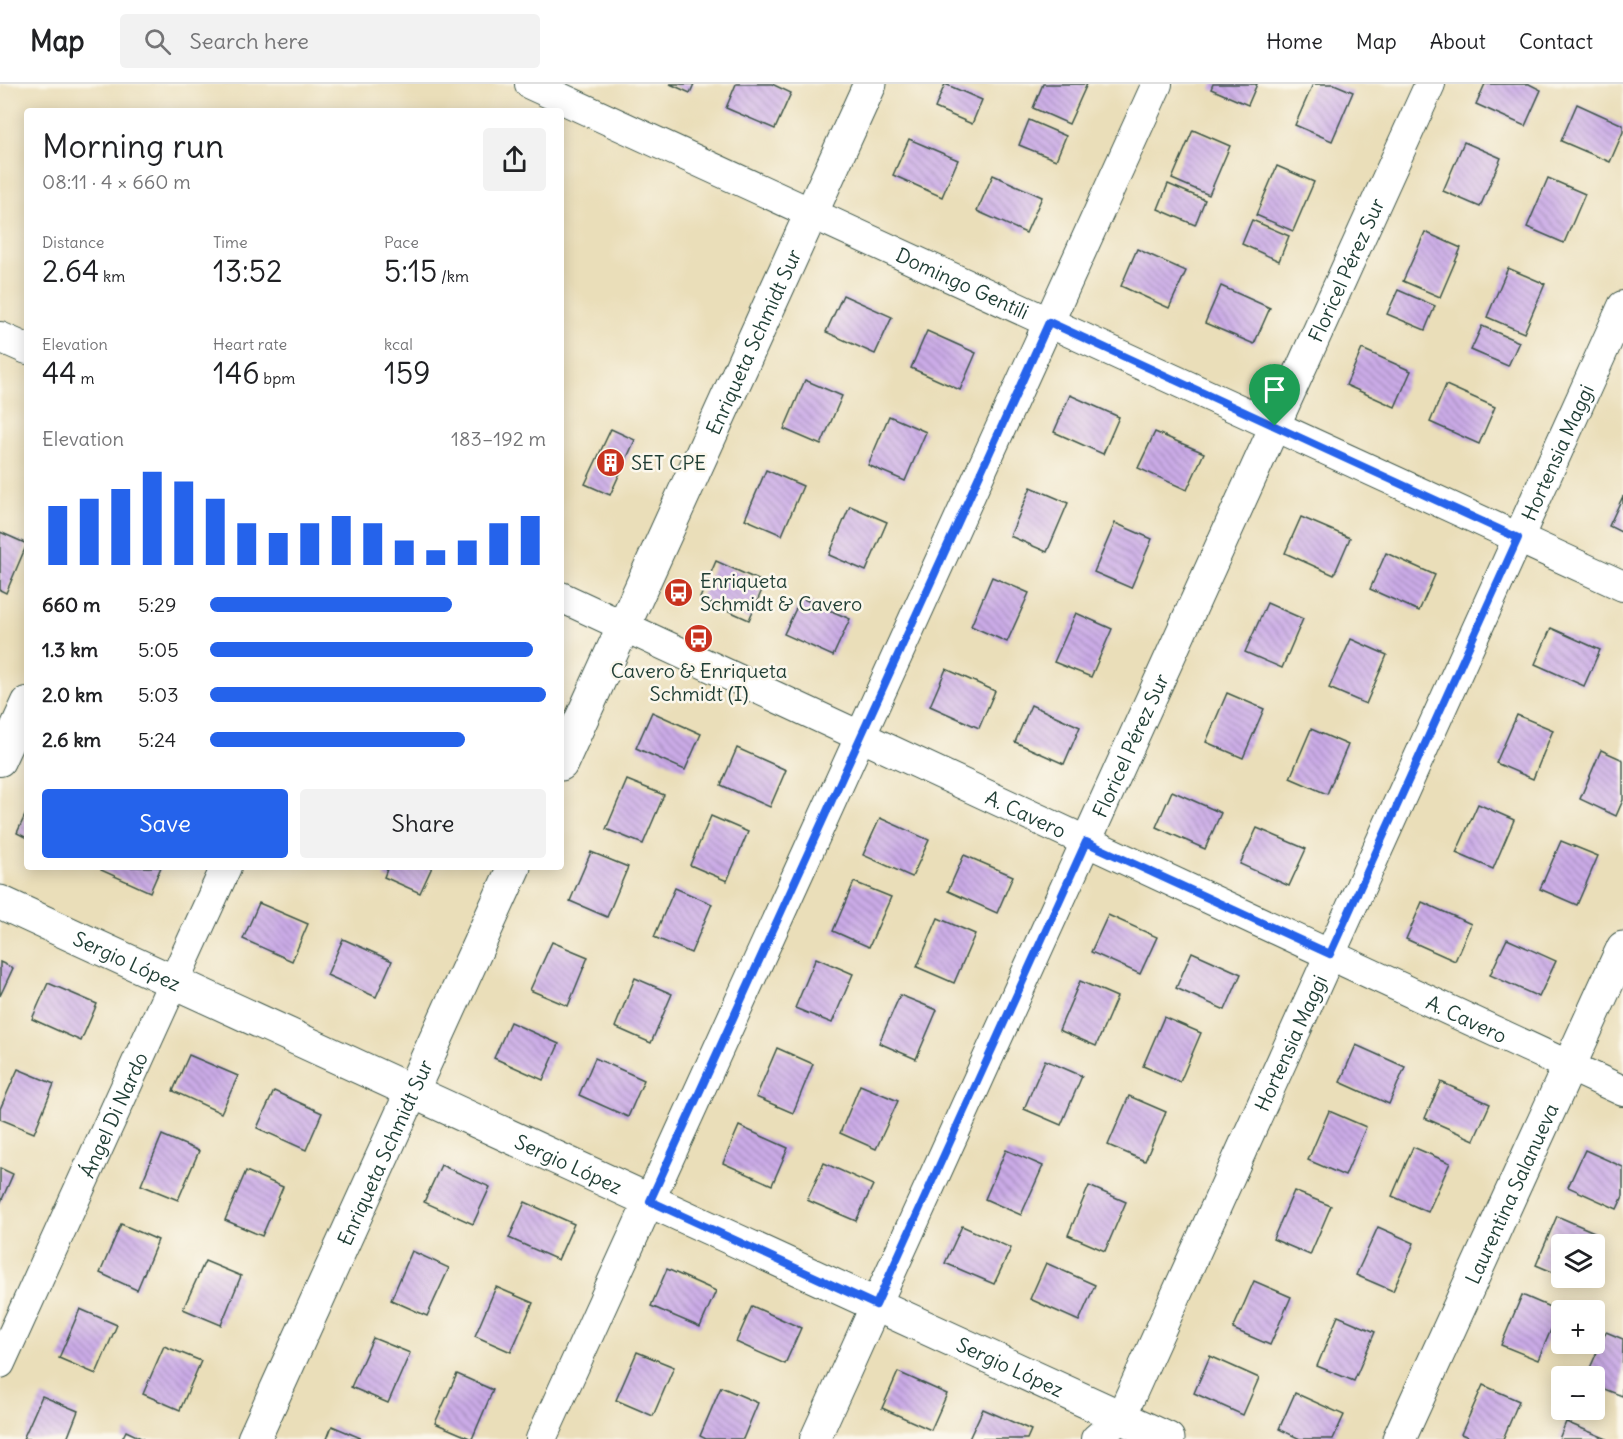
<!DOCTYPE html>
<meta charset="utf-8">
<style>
:root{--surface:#fff;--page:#f2f2f2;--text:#202124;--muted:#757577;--line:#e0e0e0;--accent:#2563eb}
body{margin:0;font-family:Delius,sans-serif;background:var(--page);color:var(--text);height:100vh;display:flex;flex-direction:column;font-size:22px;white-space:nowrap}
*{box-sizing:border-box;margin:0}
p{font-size:20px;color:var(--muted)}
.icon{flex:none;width:33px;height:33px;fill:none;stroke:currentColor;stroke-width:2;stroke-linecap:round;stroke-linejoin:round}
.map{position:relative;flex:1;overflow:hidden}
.sheet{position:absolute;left:24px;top:24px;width:540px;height:762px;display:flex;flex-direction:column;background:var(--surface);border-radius:6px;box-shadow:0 3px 15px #0003}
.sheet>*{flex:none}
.buttons{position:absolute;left:1551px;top:1150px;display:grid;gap:12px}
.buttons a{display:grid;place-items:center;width:54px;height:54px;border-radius:6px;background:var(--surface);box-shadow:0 3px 15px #0003;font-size:30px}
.pin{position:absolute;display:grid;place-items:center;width:51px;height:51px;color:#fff;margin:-62px -26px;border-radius:50% 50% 50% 0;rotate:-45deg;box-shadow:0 0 6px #0007}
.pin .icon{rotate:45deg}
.round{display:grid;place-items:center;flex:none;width:63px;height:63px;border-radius:6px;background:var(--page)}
.headline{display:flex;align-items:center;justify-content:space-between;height:102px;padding:0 18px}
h1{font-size:33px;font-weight:600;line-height:45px}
.metrics{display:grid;grid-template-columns:repeat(3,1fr);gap:9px;height:102px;padding:6px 18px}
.metrics div{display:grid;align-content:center}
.metrics b{font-size:30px;font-weight:600}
.metrics small{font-size:16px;font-weight:400}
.metrics p{font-size:16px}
.chart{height:168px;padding:12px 18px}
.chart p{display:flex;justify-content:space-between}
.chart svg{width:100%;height:108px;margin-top:6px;stroke:var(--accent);stroke-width:6}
.button{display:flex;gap:12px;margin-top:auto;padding:12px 18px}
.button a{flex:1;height:69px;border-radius:6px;background:var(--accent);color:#fff;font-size:24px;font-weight:600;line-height:69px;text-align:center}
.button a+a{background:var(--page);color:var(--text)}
ul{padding:0 18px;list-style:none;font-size:20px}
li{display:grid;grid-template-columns:96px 72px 1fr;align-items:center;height:45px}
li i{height:15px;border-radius:8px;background:var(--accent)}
header{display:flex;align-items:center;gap:36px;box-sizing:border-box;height:84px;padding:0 30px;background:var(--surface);border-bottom:2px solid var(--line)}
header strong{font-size:28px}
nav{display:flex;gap:33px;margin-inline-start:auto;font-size:21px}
.search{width:420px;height:54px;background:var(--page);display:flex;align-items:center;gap:15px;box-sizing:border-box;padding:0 21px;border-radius:6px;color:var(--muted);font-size:22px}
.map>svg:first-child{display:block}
.building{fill:url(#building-back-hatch)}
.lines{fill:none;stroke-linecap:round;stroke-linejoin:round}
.street-casing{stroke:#3d5548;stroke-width:32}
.secondary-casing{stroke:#3d5548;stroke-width:35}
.street{stroke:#fff;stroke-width:30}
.secondary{stroke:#fff;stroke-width:33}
.route-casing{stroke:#fff;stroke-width:12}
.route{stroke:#2563eb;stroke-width:8}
.labels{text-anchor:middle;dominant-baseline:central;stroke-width:5;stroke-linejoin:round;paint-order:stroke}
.street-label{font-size:20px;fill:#1f3d34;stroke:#fbf7ec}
.poi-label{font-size:20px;fill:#1f3d34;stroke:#fbf7ec;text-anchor:start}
</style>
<header>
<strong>Map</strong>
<div class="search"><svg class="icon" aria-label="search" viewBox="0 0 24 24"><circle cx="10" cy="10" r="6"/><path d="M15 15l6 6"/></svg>Search here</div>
<nav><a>Home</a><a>Map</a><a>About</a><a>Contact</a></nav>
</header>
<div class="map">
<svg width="1623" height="1355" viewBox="0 0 1623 1355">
<defs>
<pattern id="building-back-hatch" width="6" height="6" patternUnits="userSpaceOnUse" patternTransform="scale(1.5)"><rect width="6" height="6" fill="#cbabe7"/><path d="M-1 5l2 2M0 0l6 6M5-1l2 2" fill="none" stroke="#a48cbc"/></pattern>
</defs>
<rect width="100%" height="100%" fill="#fbf7ec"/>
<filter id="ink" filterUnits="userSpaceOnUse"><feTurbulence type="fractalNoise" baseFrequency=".0167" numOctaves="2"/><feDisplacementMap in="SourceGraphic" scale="12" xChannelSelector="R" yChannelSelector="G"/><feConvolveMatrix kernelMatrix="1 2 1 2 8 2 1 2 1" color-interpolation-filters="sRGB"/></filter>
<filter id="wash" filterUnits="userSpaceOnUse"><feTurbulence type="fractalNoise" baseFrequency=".008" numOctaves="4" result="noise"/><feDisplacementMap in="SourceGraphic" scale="24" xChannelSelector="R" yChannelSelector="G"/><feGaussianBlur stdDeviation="1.35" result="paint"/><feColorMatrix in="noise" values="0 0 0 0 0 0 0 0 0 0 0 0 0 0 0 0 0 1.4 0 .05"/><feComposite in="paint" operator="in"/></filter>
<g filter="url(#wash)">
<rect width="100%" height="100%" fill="#eadeb9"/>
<g id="blocks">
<g class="building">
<path d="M670,0h24l-4,9z"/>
<path d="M736,0h36l19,9 -16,36 -49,-21z"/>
<path d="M945,0l37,16 -10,24 -37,-16z"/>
<path d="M1043,0h44l-18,40 -36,-16z"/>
<path d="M1213,0h44l-9,21 -37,-16z"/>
<path d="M1313,0h21l19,8 -21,49 -37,-16z"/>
<path d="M1485,0h44l12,6 -16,36 -49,-22z"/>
<path d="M1577,20l46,21v7l-13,30 -49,-21z"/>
<path d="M1029,36l37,16 -10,24 -37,-15z"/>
<path d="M1193,46l37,16 -21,49 -37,-16z"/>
<path d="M909,55l49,21 -16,37 -49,-22z"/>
<path d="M1464,58l37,16 -21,49 -37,-16z"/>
<path d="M1277,82l37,16 -21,49 -37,-16z"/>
<path d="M993,91l49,22 -16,36 -49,-22z"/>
<path d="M1548,94l37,16 -21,49 -37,-16z"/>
<path d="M1168,100l37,16 -10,25 -37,-16z"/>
<path d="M1252,136l37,16 -10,25 -37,-17z"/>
<path d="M1425,148l36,16 -21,49 -37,-16z"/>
<path d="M1137,165l49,22 -17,37 -48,-22z"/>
<path d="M1508,184l37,16 -21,49 -37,-16z"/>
<path d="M1221,202l49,22 -16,36 -49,-21z"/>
<path d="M1398,206l37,16 -10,24 -38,-16z"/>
<path d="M843,211l49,22 -17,37 -49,-22z"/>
<path d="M1482,242l37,16 -11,24 -37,-16z"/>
<path d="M927,247l49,22 -16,37 -49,-22z"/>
<path d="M1362,265l49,22 -16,36 -49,-22z"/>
<path d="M805,296l37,16 -21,49 -37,-16z"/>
<path d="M1446,301l49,22 -16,37 -49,-22z"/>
<path d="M1070,311l49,22 -16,37 -49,-22z"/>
<path d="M889,332l37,16 -21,49 -37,-16z"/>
<path d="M611,345l24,11 -25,55 -25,-11z"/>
<path d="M1155,348l49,21 -17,37 -49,-22z"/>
<path d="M766,386l37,16 -21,49 -37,-16z"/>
<path d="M1031,403l37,16 -21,49 -37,-16z"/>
<path d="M1623,412v37l-14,-7z"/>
<path d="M850,422l37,16 -21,49 -37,-16z"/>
<path d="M1301,433l49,21 -16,37 -49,-22z"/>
<path d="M1115,439l37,16 -21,49 -37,-16z"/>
<path d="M0,448l27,12 -21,49 -6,-3z"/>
<path d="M1386,469l49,22 -16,36 -49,-22z"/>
<path d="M716,477l49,22 -16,37 -49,-22z"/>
<path d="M992,493l37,16 -22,49 -36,-16z"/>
<path d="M801,514l49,21 -17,37 -49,-22z"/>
<path d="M1267,519l36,16 -21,49 -37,-16z"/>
<path d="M1076,529l36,16 -21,48 -37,-15z"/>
<path d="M1551,544l49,22 -16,36 -49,-22z"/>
<path d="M1351,555l36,16 -21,49 -37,-16z"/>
<path d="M946,585l49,22 -16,37 -49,-22z"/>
<path d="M1227,609l37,16 -21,49 -37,-16z"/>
<path d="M1031,621l49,22 -16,37 -49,-22z"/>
<path d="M652,628l49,22 -16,36 -49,-22z"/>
<path d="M1517,631l36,15 -20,49 -37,-16z"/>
<path d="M1311,645l37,16 -21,49 -37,-16z"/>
<path d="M737,664l49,22 -16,37 -49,-22z"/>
<path d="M1601,666l22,10v40l-7,16 -36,-17z"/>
<path d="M627,696l37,15 -21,49 -37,-15z"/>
<path d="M1172,707l49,22 -16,36 -49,-22z"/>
<path d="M1478,720l36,16 -21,49 -37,-16z"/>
<path d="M27,727v27l-10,-5z"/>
<path d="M711,732l37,16 -21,49 -37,-16z"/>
<path d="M880,734l49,22 -17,37 -49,-22z"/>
<path d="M1257,744l49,21 -17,37 -49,-22z"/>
<path d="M1561,757l37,15 -21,49 -37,-16z"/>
<path d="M591,768l37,15 -21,50 -37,-16z"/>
<path d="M964,771l49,21 -16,37 -49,-22z"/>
<path d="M103,783h58l-11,25 -49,-22z"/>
<path d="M388,783h44l-12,26 -36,-16z"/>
<path d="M854,798l37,15 -22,50 -36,-16z"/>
<path d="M675,804l37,16 -21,49 -37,-16z"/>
<path d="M1422,818l49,22 -16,37 -49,-22z"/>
<path d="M259,819l49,21 -16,37 -49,-22z"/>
<path d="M1108,831l49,22 -17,37 -49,-22z"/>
<path d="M938,834l37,16 -21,49 -37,-16z"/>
<path d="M343,855l49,22 -16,36 -49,-22z"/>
<path d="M1507,855l49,22 -17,36 -49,-22z"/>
<path d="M552,858l36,15 -20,49 -38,-16z"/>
<path d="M1192,868l49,22 -16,36 -49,-22z"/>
<path d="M816,874l37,16 -21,49 -37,-15z"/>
<path d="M0,878l13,6 -13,28z"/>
<path d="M635,894l37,16 -21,49 -36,-16z"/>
<path d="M1080,897l37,16 -21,49 -37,-16z"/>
<path d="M48,899l49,21 -16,37 -49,-22z"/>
<path d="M900,911l37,15 -21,49 -37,-16z"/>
<path d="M1164,933l37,16 -21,49 -37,-16z"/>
<path d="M510,938l49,22 -16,36 -49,-22z"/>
<path d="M1356,961l49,22 -16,37 -49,-22z"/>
<path d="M777,964l36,16 -20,49 -37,-16z"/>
<path d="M189,971l49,21 -17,37 -48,-22z"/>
<path d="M595,974l49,22 -16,37 -49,-22z"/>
<path d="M1045,976l37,16 -21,49 -37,-16z"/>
<path d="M18,985l36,15 -20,49 -34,-14v-10z"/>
<path d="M1441,998l49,22 -16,36 -49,-22z"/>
<path d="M860,1001l38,16 -22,48 -36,-16z"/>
<path d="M274,1007l48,22 -16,37 -49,-22z"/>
<path d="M1129,1012l37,16 -21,49 -37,-16z"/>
<path d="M1329,1027l37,16 -21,49 -37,-16z"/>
<path d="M739,1042l49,22 -16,37 -49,-22z"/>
<path d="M162,1051l37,16 -21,49 -37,-15z"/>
<path d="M1413,1063l37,16 -22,49 -36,-16z"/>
<path d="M1006,1066l37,16 -22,49 -36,-16z"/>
<path d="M1585,1066l38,17v29l-6,13 -49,-22z"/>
<path d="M824,1079l49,22 -17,36 -49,-21z"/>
<path d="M441,1081l49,22 -17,37 -49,-22z"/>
<path d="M0,1084l13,6 -13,30z"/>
<path d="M246,1087l37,16 -21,49 -37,-16z"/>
<path d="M1089,1102l37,16 -21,49 -37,-16z"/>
<path d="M1294,1107l37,15 -21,49 -37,-16z"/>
<path d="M525,1118l49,22 -16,36 -49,-22z"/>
<path d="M1557,1132l37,16 -6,13h-26v31l-26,-11z"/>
<path d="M121,1140l37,16 -21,50 -37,-17z"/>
<path d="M962,1142l49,22 -17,36 -49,-21z"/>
<path d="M1378,1143l36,16 -21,48 -37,-16z"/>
<path d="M412,1167l37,17 -22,48 -36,-16z"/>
<path d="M205,1177l36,15 -20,49 -38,-16z"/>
<path d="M1046,1179l49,22 -16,36 -49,-22z"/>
<path d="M667,1185l49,22 -16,36 -49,-21z"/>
<path d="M1254,1197l37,16 -21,48 -37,-16z"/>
<path d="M496,1203l37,16 -22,49 -36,-16z"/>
<path d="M1522,1211l37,16 -21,49 -37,-15z"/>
<path d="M752,1222l49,22 -16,36 -49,-22z"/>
<path d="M80,1225l37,16 -21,49 -37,-16z"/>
<path d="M1338,1232l37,16 -21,49 -37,-15z"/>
<path d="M1606,1248l17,7 -1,57 -28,-11v-8h-8z"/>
<path d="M373,1254l37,15 -22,50 -37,-16z"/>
<path d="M164,1262l37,15 -21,49 -37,-16z"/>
<path d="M637,1268l37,15 -21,49 -37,-16z"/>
<path d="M1210,1272l49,22 -16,37 -49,-22z"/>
<path d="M898,1288l49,22 -16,36 -49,-22z"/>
<path d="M457,1290l36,16 -21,49 -37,-16z"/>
<path d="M1483,1301l36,16 -16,38h-30l-12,-5z"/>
<path d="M721,1303l37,16 -15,36h-37l-6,-3z"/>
<path d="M1295,1309l49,22 -11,24h-33l-21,-10z"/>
<path d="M42,1312l36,15 -11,28h-44z"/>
<path d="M983,1325l48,21 -4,9h-58z"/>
<path d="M1566,1338l41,17h-48z"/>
<path d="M332,1342l31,13h-36z"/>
<path d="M126,1347l17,8h-21z"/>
</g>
</g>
</g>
<g filter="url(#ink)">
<use href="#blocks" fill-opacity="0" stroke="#3d5548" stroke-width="1.5"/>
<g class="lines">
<defs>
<g id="street">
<path id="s1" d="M530,0l1093,502"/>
<path d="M0,253l27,12"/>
<path id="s2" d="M561,513l1062,494"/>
<path d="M0,677l27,-59"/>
<path id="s3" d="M0,1279l226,-496"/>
<path d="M541,1355l616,-1355"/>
<path id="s4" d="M815,1355l615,-1355"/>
<path id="s5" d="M1096,1355l25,-22 502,-1111"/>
</g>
<g id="secondary">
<path id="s6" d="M561,680l309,-680"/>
<path id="s7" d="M0,818l1168,537"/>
<path id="s8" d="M254,1355l260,-572"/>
<path id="s9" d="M1399,1355l224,-491"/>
</g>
</defs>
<use href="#street" class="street-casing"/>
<use href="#secondary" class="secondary-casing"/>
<use href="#street" class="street"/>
<use href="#secondary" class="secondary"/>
</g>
</g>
<g class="lines" filter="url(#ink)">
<defs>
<path id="route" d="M1049,238l469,216 -188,416 -244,-112 -210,463 -226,-104z"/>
</defs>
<use href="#route" class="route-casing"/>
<use href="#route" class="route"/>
</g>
<defs>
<symbol id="building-disc" viewBox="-11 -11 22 22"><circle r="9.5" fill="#c8321e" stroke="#fbf7ec"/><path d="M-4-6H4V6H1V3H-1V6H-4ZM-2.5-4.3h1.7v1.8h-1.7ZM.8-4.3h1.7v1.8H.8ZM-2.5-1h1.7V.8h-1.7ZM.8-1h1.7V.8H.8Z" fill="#fff"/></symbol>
<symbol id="bus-disc" viewBox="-11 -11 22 22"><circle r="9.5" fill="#c8321e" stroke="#fbf7ec"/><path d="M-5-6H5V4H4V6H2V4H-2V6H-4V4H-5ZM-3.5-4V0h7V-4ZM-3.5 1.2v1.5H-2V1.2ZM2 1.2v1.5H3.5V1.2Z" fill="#fff"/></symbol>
</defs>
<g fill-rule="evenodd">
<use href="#building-disc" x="594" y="362" width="33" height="33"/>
<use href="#bus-disc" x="662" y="492" width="33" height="33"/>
<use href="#bus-disc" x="682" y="538" width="33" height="33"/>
</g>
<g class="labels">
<g class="street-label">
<text stroke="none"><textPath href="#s4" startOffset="1284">Floricel Pérez Sur</textPath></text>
<text stroke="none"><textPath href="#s1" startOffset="476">Domingo Gentili</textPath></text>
<text stroke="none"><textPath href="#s6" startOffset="464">Enriqueta Schmidt Sur</textPath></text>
<text stroke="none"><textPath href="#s5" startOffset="1092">Hortensia Maggi</textPath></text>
<text stroke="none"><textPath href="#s4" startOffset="762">Floricel Pérez Sur</textPath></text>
<text stroke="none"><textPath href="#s2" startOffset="513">A. Cavero</textPath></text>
<text stroke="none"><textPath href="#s7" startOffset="140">Sergio López</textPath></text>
<text stroke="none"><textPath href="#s2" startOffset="999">A. Cavero</textPath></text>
<text stroke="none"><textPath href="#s5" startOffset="444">Hortensia Maggi</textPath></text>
<text stroke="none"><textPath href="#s3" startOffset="273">Ángel Di Nardo</textPath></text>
<text stroke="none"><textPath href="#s8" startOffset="315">Enriqueta Schmidt Sur</textPath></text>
<text stroke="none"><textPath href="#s7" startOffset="626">Sergio López</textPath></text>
<text stroke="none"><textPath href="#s9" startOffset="270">Laurentina Salanueva</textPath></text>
<text stroke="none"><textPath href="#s7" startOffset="1112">Sergio López</textPath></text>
</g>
<g class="poi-label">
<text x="631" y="378">SET CPE</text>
<text x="700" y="496">Enriqueta<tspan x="700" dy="23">Schmidt &amp; Cavero</tspan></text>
<text x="699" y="586" text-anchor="middle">Cavero &amp; Enriqueta<tspan x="699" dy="23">Schmidt (I)</tspan></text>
</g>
</g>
</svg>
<div class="buttons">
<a><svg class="icon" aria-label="layers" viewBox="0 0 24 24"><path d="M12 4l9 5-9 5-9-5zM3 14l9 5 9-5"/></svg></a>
<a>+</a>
<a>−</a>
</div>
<div class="pin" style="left:1275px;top:342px;background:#1e9e55"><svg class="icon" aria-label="arrive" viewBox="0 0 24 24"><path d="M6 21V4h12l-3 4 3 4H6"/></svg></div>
<section class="sheet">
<div class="headline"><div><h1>Morning run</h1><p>08:11 · 4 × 660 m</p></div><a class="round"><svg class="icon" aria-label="share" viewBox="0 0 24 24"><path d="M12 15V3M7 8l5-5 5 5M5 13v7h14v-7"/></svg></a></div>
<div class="metrics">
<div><p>Distance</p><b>2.64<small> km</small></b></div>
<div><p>Time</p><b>13:52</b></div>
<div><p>Pace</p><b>5:15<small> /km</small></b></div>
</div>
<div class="metrics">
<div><p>Elevation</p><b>44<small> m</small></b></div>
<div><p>Heart rate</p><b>146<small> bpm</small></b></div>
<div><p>kcal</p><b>159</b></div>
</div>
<div class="chart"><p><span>Elevation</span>183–192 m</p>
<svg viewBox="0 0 160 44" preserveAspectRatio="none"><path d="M5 44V20M15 44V17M25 44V13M35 44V6M45 44V10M55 44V17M65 44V27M75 44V31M85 44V27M95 44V24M105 44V27M115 44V34M125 44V38M135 44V34M145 44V27M155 44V24"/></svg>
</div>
<ul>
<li><b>660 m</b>5:29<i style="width:72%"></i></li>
<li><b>1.3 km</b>5:05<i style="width:96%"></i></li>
<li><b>2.0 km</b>5:03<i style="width:100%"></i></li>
<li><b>2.6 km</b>5:24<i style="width:76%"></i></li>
</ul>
<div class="button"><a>Save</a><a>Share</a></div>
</section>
</div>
